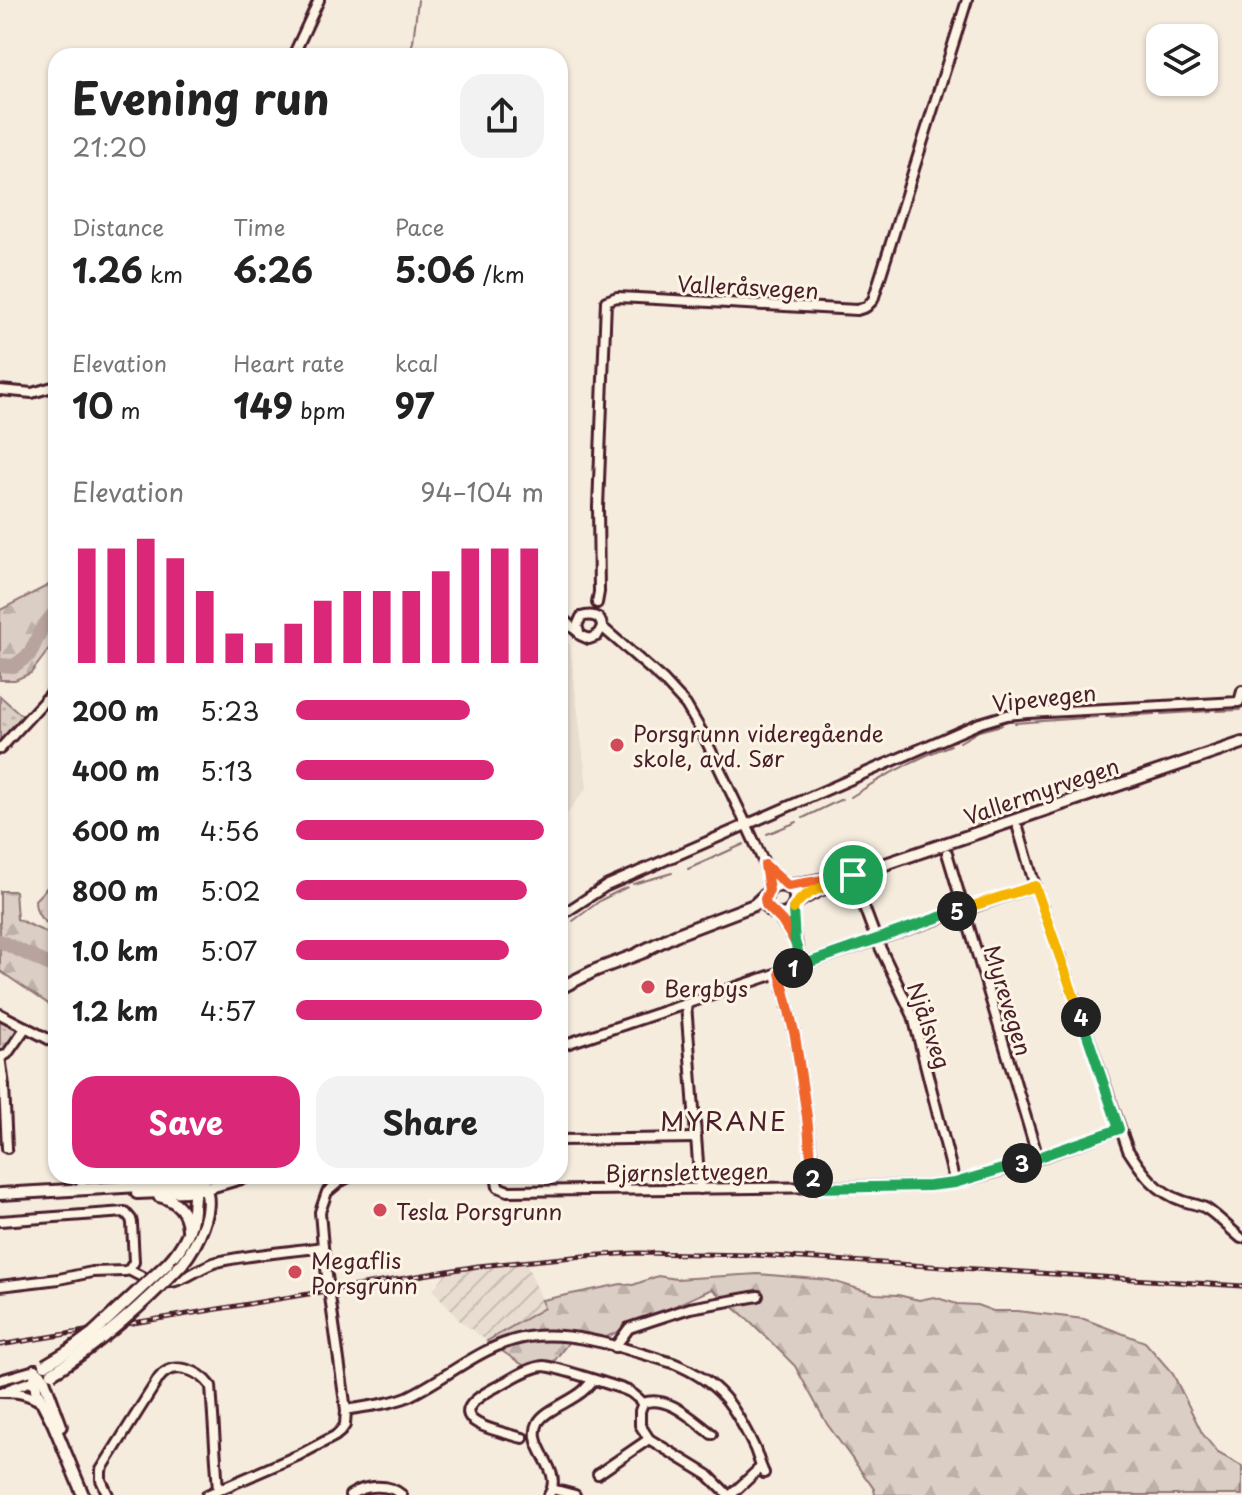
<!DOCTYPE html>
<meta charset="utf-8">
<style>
:root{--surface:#fff;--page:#f2f2f2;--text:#222;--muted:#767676;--accent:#db2777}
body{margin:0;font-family:"Playpen Sans",sans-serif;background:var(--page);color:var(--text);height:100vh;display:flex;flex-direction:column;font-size:30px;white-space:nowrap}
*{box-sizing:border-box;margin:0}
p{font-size:26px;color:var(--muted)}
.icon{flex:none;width:44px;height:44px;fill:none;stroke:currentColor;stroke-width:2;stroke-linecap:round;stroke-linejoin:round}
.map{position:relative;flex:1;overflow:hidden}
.drawer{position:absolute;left:48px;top:48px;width:520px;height:1136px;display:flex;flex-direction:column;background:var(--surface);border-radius:24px;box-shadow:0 2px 6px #0004}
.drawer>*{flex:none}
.tools{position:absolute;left:1146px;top:24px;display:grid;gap:16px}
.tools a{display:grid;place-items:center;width:72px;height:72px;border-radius:16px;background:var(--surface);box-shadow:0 2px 6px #0004;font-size:40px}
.pin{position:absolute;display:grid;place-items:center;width:68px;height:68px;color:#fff;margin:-34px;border:4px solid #fff;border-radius:50%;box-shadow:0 2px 8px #0007}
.km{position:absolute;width:40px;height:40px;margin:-20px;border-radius:50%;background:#222;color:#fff;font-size:22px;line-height:40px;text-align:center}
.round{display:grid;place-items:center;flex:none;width:84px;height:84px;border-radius:24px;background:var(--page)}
.summary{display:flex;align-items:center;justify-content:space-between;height:136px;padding:0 24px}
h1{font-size:44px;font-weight:700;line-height:60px}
.figures{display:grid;grid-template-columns:repeat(3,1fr);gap:12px;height:136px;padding:8px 24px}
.figures div{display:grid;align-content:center}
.figures b{font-size:34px;font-weight:700}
.figures small{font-size:22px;font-weight:400}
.figures p{font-size:22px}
.chart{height:224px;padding:16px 24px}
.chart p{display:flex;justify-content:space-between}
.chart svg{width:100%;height:144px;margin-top:8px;stroke:var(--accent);stroke-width:6}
.button{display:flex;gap:16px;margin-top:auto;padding:16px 24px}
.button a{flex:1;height:92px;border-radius:24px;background:var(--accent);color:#fff;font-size:32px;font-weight:700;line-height:92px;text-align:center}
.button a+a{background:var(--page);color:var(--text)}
ul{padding:0 24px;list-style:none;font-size:26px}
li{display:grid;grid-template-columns:128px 96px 1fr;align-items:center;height:60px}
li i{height:20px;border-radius:10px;background:var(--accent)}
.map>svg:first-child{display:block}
.built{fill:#e8ddd0}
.industrial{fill:url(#industrial-furrows)}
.grass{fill:url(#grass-tufts);stroke:#927678;stroke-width:2}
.forest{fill:url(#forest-firs);stroke:#927678;stroke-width:2}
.park{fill:url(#park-dots);stroke:#927678;stroke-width:2}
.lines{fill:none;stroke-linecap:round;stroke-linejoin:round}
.stream{stroke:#8c6e70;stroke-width:2}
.river{stroke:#b8a39e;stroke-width:14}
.minor-casing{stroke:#4a1f2b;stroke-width:14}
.major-casing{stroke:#4a1f2b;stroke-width:16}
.minor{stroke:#fcf5e5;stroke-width:8}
.major{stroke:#fcf5e5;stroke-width:10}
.rail-casing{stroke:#4a1f2b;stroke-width:5}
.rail{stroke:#fcf5e5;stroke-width:2;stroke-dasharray:6;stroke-linecap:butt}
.major-bridge-casing{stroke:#4a1f2b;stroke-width:16;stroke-linecap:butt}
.major-bridge{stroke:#fcf5e5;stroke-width:10}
.split-1-casing{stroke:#fff;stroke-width:16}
.split-2-casing{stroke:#fff;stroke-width:16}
.split-3-casing{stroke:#fff;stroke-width:16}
.split-4-casing{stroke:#fff;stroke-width:16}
.split-5-casing{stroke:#fff;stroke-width:16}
.split-6-casing{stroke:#fff;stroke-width:16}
.split-7-casing{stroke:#fff;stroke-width:16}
.split-1{stroke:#f0652b;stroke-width:10}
.split-2{stroke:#f0652b;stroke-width:10}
.split-3{stroke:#22a559;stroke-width:10}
.split-4{stroke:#22a559;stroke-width:10}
.split-5{stroke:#f5b400;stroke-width:10}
.split-6{stroke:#22a559;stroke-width:10}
.split-7{stroke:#f5b400;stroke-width:10}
.poi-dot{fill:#d1495b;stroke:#fcf5e5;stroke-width:3}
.labels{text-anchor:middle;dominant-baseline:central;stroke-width:6;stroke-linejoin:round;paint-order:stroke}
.street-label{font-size:22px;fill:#4a1f2b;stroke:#fcf5e5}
.poi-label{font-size:22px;fill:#4a1f2b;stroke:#fcf5e5;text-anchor:start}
.quarter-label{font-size:26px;letter-spacing:2px;fill:#4a1f2b;stroke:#fcf5e5}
</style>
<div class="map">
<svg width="1242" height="1495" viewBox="0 0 1242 1495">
<defs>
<pattern id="industrial-furrows" width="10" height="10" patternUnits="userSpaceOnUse" patternTransform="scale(2)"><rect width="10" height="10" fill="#e8ddd0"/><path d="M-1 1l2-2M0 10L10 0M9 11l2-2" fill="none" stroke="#c8bdb3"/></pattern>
<pattern id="grass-tufts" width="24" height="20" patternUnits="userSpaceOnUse" patternTransform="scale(2)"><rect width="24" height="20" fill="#dbcec4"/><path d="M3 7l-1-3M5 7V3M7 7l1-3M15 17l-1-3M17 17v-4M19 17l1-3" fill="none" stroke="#bdb0a9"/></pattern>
<pattern id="forest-firs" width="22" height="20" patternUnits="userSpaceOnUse" patternTransform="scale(2)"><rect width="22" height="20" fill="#dbcec4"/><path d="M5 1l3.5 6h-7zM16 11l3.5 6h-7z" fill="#bdb0a9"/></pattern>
<pattern id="park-dots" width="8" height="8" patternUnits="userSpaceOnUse" patternTransform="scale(2)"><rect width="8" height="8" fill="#dbcec4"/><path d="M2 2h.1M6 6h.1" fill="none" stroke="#bdb0a9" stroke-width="1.8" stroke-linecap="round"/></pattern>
</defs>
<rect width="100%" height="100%" fill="#f5ecde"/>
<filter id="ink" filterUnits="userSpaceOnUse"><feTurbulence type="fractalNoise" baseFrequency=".0125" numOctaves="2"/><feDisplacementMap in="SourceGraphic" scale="16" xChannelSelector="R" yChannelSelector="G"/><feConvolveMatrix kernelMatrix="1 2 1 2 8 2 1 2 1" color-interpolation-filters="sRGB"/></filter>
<g filter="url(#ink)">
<path class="built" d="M560,631l10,14 17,142 -21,28 -6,2z"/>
<path class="industrial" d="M521,1259l6,6 18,42 -58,34 -27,-20 -27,-31 13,-17z"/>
<path class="grass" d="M56,878v51c-13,-8 -21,-13 -21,-29z"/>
<g class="forest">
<path d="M56,565v75l-25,33 -16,7h-15v-70l49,-25z"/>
<path d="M0,891h15l2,28 39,18v72l-56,-38z"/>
<path d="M758,1274l71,6 46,14 23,1 21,5 15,-3 23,7 20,1 16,6h24l67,8 61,23 28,32 29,59 16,20 24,13v29h-367l-1,-6 -47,-65 -32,-58 -44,-44 -39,-33 -112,51 -26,-5 -25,33 -20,1 -42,-28 57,-33 -2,-8 79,-16 12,1 25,-9 18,3z"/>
</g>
<g class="park">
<path d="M0,696l27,24 -27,29z"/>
<path d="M0,1018l19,10 1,2 -15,21 -5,1z"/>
</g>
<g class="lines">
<g class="stream">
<path d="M408,56l5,-14 5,-42"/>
<path d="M1217,711l23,-1"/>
<path d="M1162,714l48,-3"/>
<path d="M1106,717l49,-3"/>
<path d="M1015,723l82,-6"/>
<path d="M960,742l19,-11 23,-6"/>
<path d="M851,797c32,-21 64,-38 100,-52"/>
<path d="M803,818l39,-19"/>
<path d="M767,834l30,-12"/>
<path d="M688,869l56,-25"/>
<path d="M633,884l39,-11"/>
<path d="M573,921l28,-21 26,-13"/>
<path d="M560,930l6,-4"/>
</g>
<g class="river">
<path d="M0,665l14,1 16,-12 12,-26 14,-17"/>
<path d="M0,941l56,27"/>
</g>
<defs>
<g id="minor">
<path d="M293,56l26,-56"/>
<path d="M0,390l32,3 24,-7"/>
<path d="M597,603l2,-11 -1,-85 8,-206 11,-4 21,1 219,12 9,-3 7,-7 94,-300"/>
<path d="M560,617l18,15"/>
<path d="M602,627l-5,9 -8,3 -9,-4 -3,-9 4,-9c10,-3 20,-2 21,10l61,53 23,25 17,29 44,92 18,39 4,25"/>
<path d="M0,749l56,-61"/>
<path d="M1018,828l17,58 93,264c14,22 28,42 55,51 8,3 16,3 24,8 12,8 23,20 34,29"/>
<path d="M947,853l91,305"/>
<path d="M765,865l19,20"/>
<path d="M855,883l21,56 37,77 42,167"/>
<path d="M776,914l17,24"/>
<path d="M560,916l46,-30 374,-163 27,-8 21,-2 211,-11 3,-11"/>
<path d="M802,965l233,-79"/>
<path d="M780,973l15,63 12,81 8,71"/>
<path d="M686,1004l14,185"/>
<path d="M0,1014l56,29"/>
<path d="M560,1046l242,-81c-6,-20 -10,-38 -9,-58"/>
<path d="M0,1056l4,30 3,62"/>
<path d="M1,1057l6,-3 19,-27"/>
<path d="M560,1140l136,-2"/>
<path d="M81,1176l1,7"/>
<path d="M496,1176l2,11 10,4 421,-5c62,-7 131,-36 190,-57"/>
<path d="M0,1221l125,-9 6,7 1,4 2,39 -5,8 -4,1 -33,1 -33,7 -59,7"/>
<path d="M129,1270c14,8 26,14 42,12 16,-2 30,-16 46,-20 34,-8 71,-10 106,-15"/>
<path d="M615,1347l14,-19 21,-7 40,-13 68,-12"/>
<path d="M0,1380l35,-10"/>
<path d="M9,1389l29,-10"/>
<path d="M0,1392c16,0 27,1 41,10"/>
<path d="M346,1410c20,-4 42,-5 61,-13 41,-19 75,-53 121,-60 48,-7 100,13 145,26 47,19 61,42 82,86 3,8 5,16 9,24"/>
<path d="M712,1434c-19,-14 -44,-40 -69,-31l-3,8v14l9,14 59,36 20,20"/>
<path d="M523,1438c-37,-10 -88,-20 -25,-52 14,-7 31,-19 46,-20 8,0 75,21 84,25 6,3 10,7 15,12"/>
<path d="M598,1474l51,-35"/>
<path d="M552,1489l23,6"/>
<path d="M108,1495l-7,-15v-10l58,-92c14,-18 40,-8 52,8l7,104"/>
<path d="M207,1495l92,-40 36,-19 6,-5 4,-6 1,-15 -23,-163 -3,-35 7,-20 12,-10 12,-6"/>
<path d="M350,1495c15,-10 38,-12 52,0"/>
<path d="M549,1495c16,-25 -23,-47 -11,-72 6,-13 35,-22 46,-33 3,-3 6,-6 9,-10"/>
<path d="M731,1495l30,-28"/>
</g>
<g id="major">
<path d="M788,886l47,-9"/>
<path d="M795,904c18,-14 39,-18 58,-29l389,-132"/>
<path d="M639,953l36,-18 79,-30 20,-19c34,-6 22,39 -1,27 -7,-4 -8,-10 -7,-18"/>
<path d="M560,988l36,-18 50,-19"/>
<path d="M137,1193l49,-2 21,-3 41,-12"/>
<path d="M0,1194l140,-8 44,-4 28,-6"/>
<path d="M159,1196c18,4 28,16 29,33"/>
<path d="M168,1263c14,-15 24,-32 25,-53 1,-9 0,-17 4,-26"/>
<path d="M182,1264c15,-19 34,-55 22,-79"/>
<path d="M35,1370l1,20 17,33 30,72"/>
<path d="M35,1370l8,7 18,49"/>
</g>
</defs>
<use href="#minor" class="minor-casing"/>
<use href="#major" class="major-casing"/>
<use href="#minor" class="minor"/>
<use href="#major" class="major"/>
<defs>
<path id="rail" d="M0,1345l478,-79 106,-10 54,-3 117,2 487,31"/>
</defs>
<use href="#rail" class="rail-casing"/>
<use href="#rail" class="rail"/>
<defs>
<g id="major-bridge">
<path d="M45,1365l25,-15 23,-17 75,-70"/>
<path d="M52,1373c44,-26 95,-72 130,-109"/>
</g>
</defs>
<use href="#major-bridge" class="major-bridge-casing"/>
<use href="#major-bridge" class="major-bridge"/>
</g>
</g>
<g class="lines" filter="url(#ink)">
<defs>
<path id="split-1" d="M793,968l9,-3 -7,-23 -13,-21 -16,-16 -1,-6 4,-9 -4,-25 23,21 65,-11"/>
<path id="split-2" d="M793,968l-13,5 15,63 12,81 6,61"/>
<path id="split-3" d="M813,1178l2,10 114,-2 26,-3 67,-20"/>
<path id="split-4" d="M1022,1163l97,-34 -38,-112"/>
<path id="split-5" d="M957,911l78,-25 46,131"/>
<path id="split-6" d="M793,909l2,33 7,23 155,-54"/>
<path id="split-7" d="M793,909c11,-21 41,-23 60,-34"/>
</defs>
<use href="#split-1" class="split-1-casing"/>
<use href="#split-2" class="split-2-casing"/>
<use href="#split-3" class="split-3-casing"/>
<use href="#split-4" class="split-4-casing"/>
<use href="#split-5" class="split-5-casing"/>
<use href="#split-6" class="split-6-casing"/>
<use href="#split-7" class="split-7-casing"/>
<use href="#split-1" class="split-1"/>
<use href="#split-2" class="split-2"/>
<use href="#split-3" class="split-3"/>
<use href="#split-4" class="split-4"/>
<use href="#split-5" class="split-5"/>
<use href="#split-6" class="split-6"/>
<use href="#split-7" class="split-7"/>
</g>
<g class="poi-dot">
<circle cx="617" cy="745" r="8"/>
<circle cx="648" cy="987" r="8"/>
<circle cx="380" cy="1210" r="8"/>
<circle cx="295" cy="1272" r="8"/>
</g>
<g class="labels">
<g class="street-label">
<text transform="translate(748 286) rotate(3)">Valleråsvegen</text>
<text transform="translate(1044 697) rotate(-6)">Vipevegen</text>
<text transform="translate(1041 790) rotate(-19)">Vallermyrvegen</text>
<text transform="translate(1009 1000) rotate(73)">Myrevegen</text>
<text transform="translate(930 1025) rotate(71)">Njålsveg</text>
<text transform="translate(687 1171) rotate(-1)">Bjørnslettvegen</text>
</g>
<g class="poi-label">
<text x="633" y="732">Porsgrunn videregående<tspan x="633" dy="25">skole, avd. Sør</tspan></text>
<text x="664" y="987">Bergbys</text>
<text x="396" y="1210">Tesla Porsgrunn</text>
<text x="311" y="1259">Megaflis<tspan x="311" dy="25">Porsgrunn</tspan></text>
</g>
<g class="quarter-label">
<text x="724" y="1120">MYRANE</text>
</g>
</g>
</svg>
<div class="tools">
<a><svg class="icon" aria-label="layers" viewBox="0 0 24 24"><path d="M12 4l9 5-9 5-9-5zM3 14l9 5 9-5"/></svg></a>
</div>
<div class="pin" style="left:853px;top:875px;background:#1e9e55"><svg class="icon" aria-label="arrive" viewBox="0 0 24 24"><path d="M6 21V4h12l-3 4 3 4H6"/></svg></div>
<b class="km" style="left:793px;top:968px">1</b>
<b class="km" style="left:813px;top:1178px">2</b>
<b class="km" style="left:1022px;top:1163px">3</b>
<b class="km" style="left:1081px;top:1017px">4</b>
<b class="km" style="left:957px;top:911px">5</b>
<section class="drawer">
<div class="summary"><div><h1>Evening run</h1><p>21:20</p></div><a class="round"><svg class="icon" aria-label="share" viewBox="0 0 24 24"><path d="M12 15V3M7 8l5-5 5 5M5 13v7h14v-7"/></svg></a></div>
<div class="figures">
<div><p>Distance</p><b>1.26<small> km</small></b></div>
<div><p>Time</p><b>6:26</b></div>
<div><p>Pace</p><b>5:06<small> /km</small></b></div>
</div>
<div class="figures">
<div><p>Elevation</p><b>10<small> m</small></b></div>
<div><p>Heart rate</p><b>149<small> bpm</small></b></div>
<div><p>kcal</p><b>97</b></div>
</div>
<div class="chart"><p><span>Elevation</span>94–104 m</p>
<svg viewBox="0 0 160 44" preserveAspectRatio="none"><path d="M5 44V9M15 44V9M25 44V6M35 44V12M45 44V22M55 44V35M65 44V38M75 44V32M85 44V25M95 44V22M105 44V22M115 44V22M125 44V16M135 44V9M145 44V9M155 44V9"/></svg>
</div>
<ul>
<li><b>200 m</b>5:23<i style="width:70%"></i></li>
<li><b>400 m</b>5:13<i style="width:80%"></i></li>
<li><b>600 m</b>4:56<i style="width:100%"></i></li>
<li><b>800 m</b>5:02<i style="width:93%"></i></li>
<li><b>1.0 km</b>5:07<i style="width:86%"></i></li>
<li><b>1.2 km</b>4:57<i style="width:99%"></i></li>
</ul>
<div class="button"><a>Save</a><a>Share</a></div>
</section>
</div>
